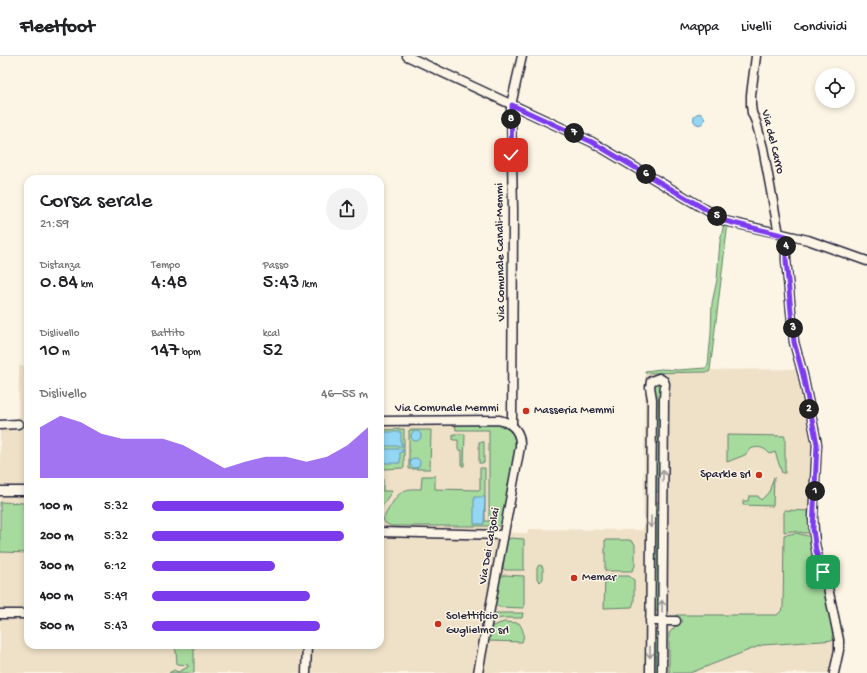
<!DOCTYPE html>
<html lang="it">
<meta charset="utf-8">
<style>
:root{--surface:#fff;--page:#f2f2f2;--text:#202124;--muted:#757577;--line:#e0e0e0;--accent:#7c3aed}
body{margin:0;font-family:"Gochi Hand",sans-serif;background:var(--page);color:var(--text);height:100vh;display:flex;flex-direction:column;font-size:15px;white-space:nowrap}
*{box-sizing:border-box;margin:0}
p{font-size:13px;color:var(--muted)}
.icon{flex:none;width:22px;height:22px;fill:none;stroke:currentColor;stroke-width:2;stroke-linecap:round;stroke-linejoin:round}
.map{position:relative;flex:1;overflow:hidden}
.side{position:absolute;left:24px;top:119px;width:360px;height:474px;display:flex;flex-direction:column;background:var(--surface);border-radius:12px;box-shadow:0 2px 6px #0003}
.side>*{flex:none}
.controls{position:absolute;left:815px;top:12px;display:grid;gap:8px}
.controls a{display:grid;place-items:center;width:40px;height:40px;border-radius:50%;background:var(--surface);box-shadow:0 2px 6px #0003;font-size:20px}
.pin{position:absolute;display:grid;place-items:center;width:34px;height:34px;color:#fff;margin:-17px;border-radius:8px;box-shadow:0 2px 6px #0006}
.km{position:absolute;width:20px;height:20px;margin:-10px;border-radius:50%;background:#222;color:#fff;font-size:11px;line-height:20px;text-align:center}
.round{display:grid;place-items:center;flex:none;width:42px;height:42px;border-radius:21px;background:var(--page)}
.head{display:flex;align-items:center;justify-content:space-between;height:68px;padding:0 16px}
h1{font-size:22px;font-weight:600;line-height:30px}
.figures{display:grid;grid-template-columns:repeat(3,1fr);gap:6px;height:68px;padding:4px 16px}
.figures div{display:grid;align-content:center}
.figures b{font-size:20px;font-weight:600}
.figures small{font-size:11px;font-weight:400}
.figures p{font-size:11px}
.chart{height:112px;padding:8px 16px}
.chart p{display:flex;justify-content:space-between}
.chart svg{width:100%;height:72px;margin-top:4px;fill:var(--accent);opacity:.7}
ul{padding:0 16px;list-style:none;font-size:13px}
li{display:grid;grid-template-columns:64px 48px 1fr;align-items:center;height:30px}
li i{height:10px;border-radius:5px;background:var(--accent)}
header{display:flex;align-items:center;gap:24px;box-sizing:border-box;height:56px;padding:0 20px;background:var(--surface);border-bottom:1px solid var(--line)}
header strong{font-size:19px}
nav{display:flex;gap:22px;margin-inline-start:auto;font-size:14px}
.map>svg:first-child{display:block}
.built{fill:#efe1c8}
.green{fill:#a7db9e;stroke:#647e6c}
.water{fill:#93d7f5;stroke:#668fab}
.lines{fill:none;stroke-linecap:round;stroke-linejoin:round}
.minor-casing{stroke:#22223b;stroke-width:11}
.minor{stroke:#fcf5e5;stroke-width:8}
.oneway{stroke:#9a9698}
.route-casing{stroke:#fff;stroke-width:8}
.route{stroke:#7c3aed;stroke-width:5}
.poi-dot{fill:#c8321e;stroke:#fcf5e5;stroke-width:1.5}
.labels{text-anchor:middle;dominant-baseline:central;stroke-width:3;stroke-linejoin:round;paint-order:stroke}
.street-label{font-size:12px;fill:#22223b;stroke:#fcf5e5}
.poi-label{font-size:12px;fill:#22223b;stroke:#fcf5e5;text-anchor:start}
</style>
<header>
<strong>Fleetfoot</strong>
<nav><a>Mappa</a><a>Livelli</a><a>Condividi</a></nav>
</header>
<div class="map">
<svg width="867" height="617" viewBox="0 0 867 617">
<rect width="100%" height="100%" fill="#fcf5e5"/>
<filter id="ink" filterUnits="userSpaceOnUse"><feTurbulence type="fractalNoise" baseFrequency=".025" numOctaves="2"/><feDisplacementMap in="SourceGraphic" scale="8" xChannelSelector="R" yChannelSelector="G"/><feConvolveMatrix kernelMatrix="1 2 1 2 8 2 1 2 1" color-interpolation-filters="sRGB"/></filter>
<g filter="url(#ink)">
<path class="built" d="M19,310h9v279h352v-221l115,-1 8,109 25,1v-4l115,1 2,-157h26l37,-1 2,-2 89,-1 16,74 -3,72 24,121 -3,37h-833v-243h18z"/>
<g class="green">
<path d="M728,167l-18,147 -1,2 -64,1v-2l16,-2 17,1 28,-2 2,-3 3,-31 1,-31 5,-23 3,-39 4,-17z"/>
<path d="M656,327l5,1 1,2 -2,104 -3,2 -4,-3 1,-103z"/>
<path d="M455,367c13,0 40,-4 52,3 5,3 8,10 11,16l-15,84h-112l-6,-3 -2,-4c3,-6 13,-24 19,-27 6,-4 13,-3 19,-3l1,-13h13v13l45,1v-22h5v53h4v-91h-33z"/>
<path d="M404,373v39l-20,1v-3h-4v-36z"/>
<path d="M409,374h22l-1,39h-21z"/>
<path d="M453,378h12l-1,32h-2v-16h-4v-10h-5z"/>
<path d="M727,379l58,1v37h-3l-7,-21 -5,2c-6,-7 -12,-8 -20,-5l-5,6 -18,7z"/>
<rect x="479" y="386" width="5" height="21"/>
<path d="M774,421l-1,29 -30,-1v-4h5l1,-5h9l3,4 8,-8z"/>
<path d="M380,422h3v13h9l-12,18z"/>
<path d="M0,446l24,1v8h4v42l-28,-1z"/>
<path d="M657,446l3,1v106l-4,2 -2,-1 1,-107z"/>
<path d="M784,454l27,1v21l-6,1 -13,-2 -8,1z"/>
<path d="M796,477l12,3 4,3 13,42 12,59 -75,5 -72,28h-21v-40l6,-6 1,-12h101l6,-6 1,-74z"/>
<path d="M510,482l14,1v31h-19l-4,-5 5,-23z"/>
<path d="M605,484h25l3,2 2,2v22l-3,5h-27z"/>
<path d="M539,509l3,1 1,2v11l-3,3 -3,-3v-11z"/>
<path d="M505,519l19,1v32l-25,-1 -4,-2v-2l5,-26z"/>
<path d="M605,520h24l5,4v22l-2,5 -28,1z"/>
<path d="M496,557h27l-1,5h-20l-11,3 2,-6z"/>
<path d="M504,566l15,1c4,6 6,12 3,19l-35,-1 3,-14z"/>
<path d="M655,576l4,1 1,40h-8l1,-40z"/>
<path d="M173,589h21v28h-25l5,-3 4,2 10,-5v-2l-11,-1 -1,-13z"/>
</g>
<g class="water">
<circle cx="699" cy="63" r="5.5"/>
<circle cx="416" cy="380" r="5"/>
<path d="M385,376h16v12h2v2h-18z"/>
<path d="M384,393h19v3h-3v11h-16z"/>
<circle cx="415" cy="407" r="5"/>
<path d="M474,441h11l-1,27h-10z"/>
</g>
<g class="lines">
<defs>
<g id="minor">
<path d="M407,0l185,86 133,79 83,19 59,21"/>
<path d="M756,0l-5,39v10l1,8 4,9 7,26 16,86"/>
<path d="M786,180v24l8,82 9,33 14,69 -4,74 2,26 4,20 8,19 12,57v10l-5,23"/>
<path d="M380,365l119,-1c14,3 22,12 21,27l-42,226"/>
<path d="M0,369l18,-1"/>
<path d="M512,369l1,-215 -2,-98v-7l11,-49"/>
<path d="M0,435h28"/>
<path d="M380,476l123,3"/>
<path d="M0,558h28"/>
<path d="M650,565h26"/>
<path d="M306,617l1,-28"/>
<path d="M650,617l2,-274 -2,-12 1,-6 8,-3 5,3 1,3 -1,15 -2,274"/>
</g>
</defs>
<use href="#minor" class="minor-casing"/>
<use href="#minor" class="minor"/>
</g>
<defs><path id="oneway-shaft" d="M-6 0H5M1.5-3L5.5 0L1.5 3" fill="none" stroke-width="1.6" stroke-linecap="round" stroke-linejoin="round"/></defs>
<g class="oneway">
<use href="#oneway-shaft" transform="translate(663 420) rotate(-89)"/>
<use href="#oneway-shaft" transform="translate(651 466) rotate(91)"/>
<use href="#oneway-shaft" transform="translate(662 550) rotate(-91)"/>
<use href="#oneway-shaft" transform="translate(650 596) rotate(90)"/>
</g>
</g>
<g class="lines" filter="url(#ink)">
<defs>
<path id="route" d="M511,99l1,-50 80,37 133,79 61,15v24l8,82 9,33 14,69 -4,85 3,22 7,21"/>
</defs>
<use href="#route" class="route-casing"/>
<use href="#route" class="route"/>
</g>
<g class="poi-dot">
<circle cx="526" cy="355" r="4"/>
<circle cx="759" cy="419" r="4"/>
<circle cx="574" cy="522" r="4"/>
<circle cx="438" cy="568" r="4"/>
</g>
<g class="labels">
<g class="street-label">
<text transform="translate(772 86) rotate(76)">Via del Carro</text>
<text transform="translate(501 196) rotate(-91)">Via Comunale Canali-Memmi</text>
<text x="447" y="353">Via Comunale Memmi</text>
<text transform="translate(490 490) rotate(-80)">Via Dei Calzolai</text>
</g>
<g class="poi-label">
<text x="534" y="355">Masseria Memmi</text>
<text x="751" y="419" text-anchor="end">Sparkle srl</text>
<text x="582" y="522">Memar</text>
<text x="446" y="561">Solettificio<tspan x="446" dy="14">Guglielmo srl</tspan></text>
</g>
</g>
</svg>
<div class="controls">
<a><svg class="icon" aria-label="locate" viewBox="0 0 24 24"><circle cx="12" cy="12" r="6"/><path d="M12 2v4M12 18v4M2 12h4M18 12h4"/></svg></a>
</div>
<div class="pin" style="left:823px;top:516px;background:#1e9e55"><svg class="icon" aria-label="arrive" viewBox="0 0 24 24"><path d="M6 21V4h12l-3 4 3 4H6"/></svg></div>
<div class="pin" style="left:511px;top:99px;background:#d93025"><svg class="icon" aria-label="check" viewBox="0 0 24 24"><path d="M5 12l5 5 9-10"/></svg></div>
<b class="km" style="left:815px;top:435px">1</b>
<b class="km" style="left:809px;top:353px">2</b>
<b class="km" style="left:793px;top:272px">3</b>
<b class="km" style="left:786px;top:190px">4</b>
<b class="km" style="left:717px;top:160px">5</b>
<b class="km" style="left:646px;top:118px">6</b>
<b class="km" style="left:574px;top:77px">7</b>
<b class="km" style="left:511px;top:63px">8</b>
<section class="side">
<div class="head"><div><h1>Corsa serale</h1><p>21:59</p></div><a class="round"><svg class="icon" aria-label="share" viewBox="0 0 24 24"><path d="M12 15V3M7 8l5-5 5 5M5 13v7h14v-7"/></svg></a></div>
<div class="figures">
<div><p>Distanza</p><b>0.84<small> km</small></b></div>
<div><p>Tempo</p><b>4:48</b></div>
<div><p>Passo</p><b>5:43<small> /km</small></b></div>
</div>
<div class="figures">
<div><p>Dislivello</p><b>10<small> m</small></b></div>
<div><p>Battito</p><b>147<small> bpm</small></b></div>
<div><p>kcal</p><b>52</b></div>
</div>
<div class="chart"><p><span>Dislivello</span>46–55 m</p>
<svg viewBox="0 0 160 44" preserveAspectRatio="none"><path d="M0 44V13L10 6L20 10L30 17L40 20L50 20L60 20L70 24L80 31L90 38L100 34L110 31L120 31L130 34L140 31L150 24L160 13V44z"/></svg>
</div>
<ul>
<li><b>100 m</b>5:32<i style="width:89%"></i></li>
<li><b>200 m</b>5:32<i style="width:89%"></i></li>
<li><b>300 m</b>6:12<i style="width:57%"></i></li>
<li><b>400 m</b>5:49<i style="width:73%"></i></li>
<li><b>500 m</b>5:43<i style="width:78%"></i></li>
</ul>
</section>
</div>
